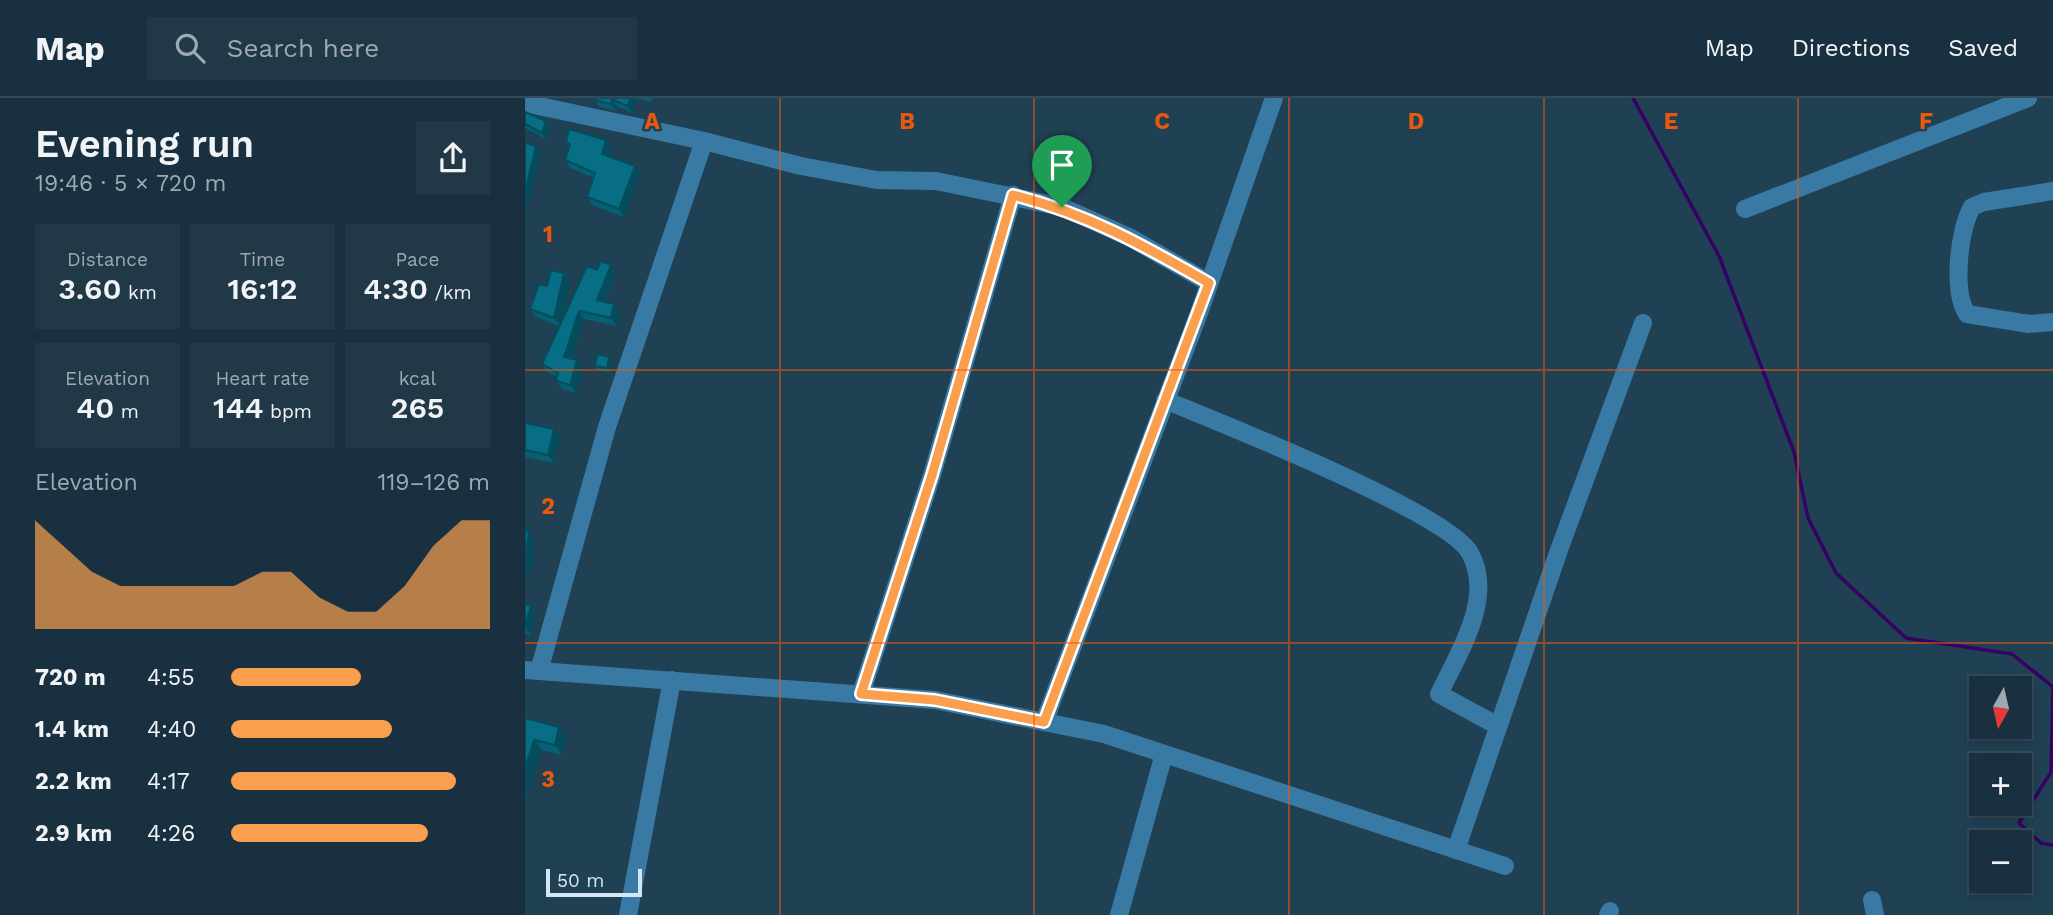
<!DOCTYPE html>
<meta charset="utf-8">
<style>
:root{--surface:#18303f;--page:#213846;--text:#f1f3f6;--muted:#9fa9b0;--line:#364b59;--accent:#fa9f4e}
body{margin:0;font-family:"Work Sans",sans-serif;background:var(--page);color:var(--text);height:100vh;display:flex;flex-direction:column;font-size:26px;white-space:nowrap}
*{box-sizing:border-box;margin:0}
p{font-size:23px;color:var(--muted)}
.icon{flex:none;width:38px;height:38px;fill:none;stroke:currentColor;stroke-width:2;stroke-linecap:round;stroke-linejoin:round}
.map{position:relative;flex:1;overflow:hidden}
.sheet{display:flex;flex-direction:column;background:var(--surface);width:525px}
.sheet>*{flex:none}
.needle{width:46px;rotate:188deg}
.buttons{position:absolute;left:1444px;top:578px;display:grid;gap:14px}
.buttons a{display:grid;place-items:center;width:63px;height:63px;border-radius:0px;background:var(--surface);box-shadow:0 4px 10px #0003,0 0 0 2px var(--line);font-size:35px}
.scale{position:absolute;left:21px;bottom:18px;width:96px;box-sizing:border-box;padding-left:7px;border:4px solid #d5e6f3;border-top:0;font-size:19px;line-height:24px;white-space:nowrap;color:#d5e6f3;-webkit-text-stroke:5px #204054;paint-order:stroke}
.pin{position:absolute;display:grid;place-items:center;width:60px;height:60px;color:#fff;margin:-72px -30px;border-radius:50% 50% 50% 0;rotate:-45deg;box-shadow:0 0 7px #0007}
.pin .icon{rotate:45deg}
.round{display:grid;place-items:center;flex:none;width:74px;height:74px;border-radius:0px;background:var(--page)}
.summary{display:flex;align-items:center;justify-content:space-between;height:119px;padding:0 35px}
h1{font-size:38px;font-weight:600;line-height:52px}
.stats{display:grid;grid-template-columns:repeat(3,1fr);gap:10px;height:119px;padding:7px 35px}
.stats div{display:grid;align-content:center;border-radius:0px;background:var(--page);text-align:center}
.stats b{font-size:30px;font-weight:600}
.stats small{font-size:19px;font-weight:400}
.stats p{font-size:19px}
.chart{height:196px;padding:14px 35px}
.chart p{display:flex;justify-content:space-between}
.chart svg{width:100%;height:126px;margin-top:7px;fill:var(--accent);opacity:.7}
ul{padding:0 35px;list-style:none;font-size:23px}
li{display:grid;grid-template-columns:112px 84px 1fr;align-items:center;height:52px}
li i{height:18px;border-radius:9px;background:var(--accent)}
header{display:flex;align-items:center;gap:42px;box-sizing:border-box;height:98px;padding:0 35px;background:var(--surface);border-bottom:2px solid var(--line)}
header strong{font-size:33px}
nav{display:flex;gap:38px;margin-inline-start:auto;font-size:24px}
.search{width:490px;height:63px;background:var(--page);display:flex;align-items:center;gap:18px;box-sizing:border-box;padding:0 24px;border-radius:0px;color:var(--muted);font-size:26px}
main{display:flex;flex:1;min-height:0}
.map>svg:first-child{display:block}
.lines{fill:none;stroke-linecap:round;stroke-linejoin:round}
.stream{stroke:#360165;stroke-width:3.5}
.minor{stroke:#397aa5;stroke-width:18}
.wall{fill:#065f72}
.shaded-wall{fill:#054d5d}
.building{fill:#076e85;stroke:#054d5d;stroke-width:2}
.route-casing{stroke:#fff;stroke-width:14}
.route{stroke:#fa9f4e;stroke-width:9}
.grid{fill:none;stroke:#e8590c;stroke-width:2;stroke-opacity:0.55}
.grid-label{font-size:23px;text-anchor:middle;font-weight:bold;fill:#e8590c;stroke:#204054;stroke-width:5;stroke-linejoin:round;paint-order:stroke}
</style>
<header>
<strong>Map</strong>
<div class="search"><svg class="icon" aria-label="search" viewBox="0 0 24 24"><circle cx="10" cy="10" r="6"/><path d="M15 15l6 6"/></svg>Search here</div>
<nav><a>Map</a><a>Directions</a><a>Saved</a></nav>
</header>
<main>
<section class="sheet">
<div class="summary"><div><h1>Evening run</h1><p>19:46 · 5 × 720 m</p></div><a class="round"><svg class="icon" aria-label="share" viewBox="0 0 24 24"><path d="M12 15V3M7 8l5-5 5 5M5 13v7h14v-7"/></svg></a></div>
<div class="stats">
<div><p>Distance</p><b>3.60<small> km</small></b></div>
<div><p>Time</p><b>16:12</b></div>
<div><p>Pace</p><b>4:30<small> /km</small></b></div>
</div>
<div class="stats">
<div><p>Elevation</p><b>40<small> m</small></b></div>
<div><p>Heart rate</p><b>144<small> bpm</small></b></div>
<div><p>kcal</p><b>265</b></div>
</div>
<div class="chart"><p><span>Elevation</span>119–126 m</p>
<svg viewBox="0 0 160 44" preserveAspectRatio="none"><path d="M0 44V6L10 15L20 24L30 29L40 29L50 29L60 29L70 29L80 24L90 24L100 33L110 38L120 38L130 29L140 15L150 6L160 6V44z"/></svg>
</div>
<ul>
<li><b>720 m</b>4:55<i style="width:50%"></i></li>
<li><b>1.4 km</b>4:40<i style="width:62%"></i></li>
<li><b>2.2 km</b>4:17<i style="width:87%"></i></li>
<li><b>2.9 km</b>4:26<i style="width:76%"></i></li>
</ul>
</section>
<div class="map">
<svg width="1528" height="817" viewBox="0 0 1528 817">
<rect width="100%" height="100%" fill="#204054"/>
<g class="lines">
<path class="stream" d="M1108,0l86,158 75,196 14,66 28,55 70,65 106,16 41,33 -2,85 -32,51 22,20 12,2"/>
<g class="minor">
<path d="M0,5l179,38 97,25 76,14 59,1 126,26 69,31 78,45"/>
<path d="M1528,93l-69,11 -12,5c-13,22 -20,84 -5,107l62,10 24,-2"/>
<path d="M1220,111l283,-111"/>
<path d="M640,302c53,22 282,112 305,153 25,45 -12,101 -31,141l59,32"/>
<path d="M0,572l410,30 169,34 401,132"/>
<path d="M14,573l68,-244 97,-286"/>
<path d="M336,596l71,-219 81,-280"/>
<path d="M519,624l155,-409 75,-215"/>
<path d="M931,752l103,-300 84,-227"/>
<path d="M1347,802l3,15"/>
<path d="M103,817l44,-235"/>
<path d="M594,817l45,-161"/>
<path d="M1083,817l2,-4"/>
</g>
</g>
<g class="wall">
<path d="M71,0h56l-1,4 -13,-3 -6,14 -15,-7 -2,5 -15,-4 -5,-7z"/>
<path d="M0,14l21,9 5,7 -5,11 -21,-11z"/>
<path d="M81,42l5,8 -2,8 31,18 -16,43 -32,-12 -5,-8 7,-19 -24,-10 -5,-8 4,-14 -3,-4z"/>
<path d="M72,172l19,3 -11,29 9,2 6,8 -3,14 -33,-7 -12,40 5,1 6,8 -7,25 -14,-4 -6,-8 1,-4 -10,-5 -5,-8 17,-38 -23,-9 -6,-8 34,-36 6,8 -10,43z"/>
<path d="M84,259l3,4 -2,11 -13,-2 -2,-4z"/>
<path d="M0,325l35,14 -6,26 -29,-6z"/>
<path d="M0,506l6,1 5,8 -5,22 -6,-1z"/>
<path d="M0,620l34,9 8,10 -5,18 -20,-5 -17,51z"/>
</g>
<g class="shaded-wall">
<path d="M106,0h6l1,1 -6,14 -5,-7z"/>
<path d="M87,1l5,7 -2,5 -4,-7z"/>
<path d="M21,23l5,7 -5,11 -4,-6z"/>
<path d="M81,42l5,8 -3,13 -6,-7z"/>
<path d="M11,48l5,7 -16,66v-27z"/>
<path d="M110,68l5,8 -16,43 -5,-8z"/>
<path d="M86,167l5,8 -14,35 -5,-8z"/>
<path d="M39,175l6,8 -10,45 -6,-8z"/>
<path d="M89,206l6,8 -3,14 -6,-8z"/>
<path d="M54,213l5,8 -14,46 -6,-8z"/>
<path d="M84,259l3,4 -2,11 -3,-4z"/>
<path d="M52,262l6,8 -7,25 -6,-8z"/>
<path d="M29,331l6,8 -6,26 -6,-8z"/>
<path d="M4,433l5,8 -3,34 -6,-8z"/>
<path d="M0,471l2,3 -2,12z"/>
<path d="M6,507l5,8 -5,22 -6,-8z"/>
<path d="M34,629l8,10 -5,18 -7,-10z"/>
<path d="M9,642l8,10 -17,51v-32z"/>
</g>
<g class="building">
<path d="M71,0h35l-4,8 -15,-7 -1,5 -16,-4z"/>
<path d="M0,14l21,9 -4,12 -17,-9z"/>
<path d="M44,31l37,11 -4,14 33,12 -16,43 -32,-12 8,-24 -30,-13 5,-16 -4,-2z"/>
<path d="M0,45l11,3 -11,46z"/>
<path d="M76,163l10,4 -14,35 17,4 -3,14 -32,-7 -15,46 13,3 -7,25 -14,-4 2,-8 -16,-9 45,-98 10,4z"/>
<path d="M26,172l13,3 -10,45 -24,-9 9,-25 8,2z"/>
<path d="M72,256l12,3 -2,11 -12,-2z"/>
<path d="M0,325l29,6 -6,26 -23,-5z"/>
<path d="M0,432l4,1 -4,33z"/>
<path d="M0,506l6,1 -6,22z"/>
<path d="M0,620l34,9 -4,18 -21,-5 -9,29z"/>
</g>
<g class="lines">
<defs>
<path id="route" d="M488,97c75,19 130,50 196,88l-165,439 -109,-22 -74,-6 71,-219z"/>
</defs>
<use href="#route" class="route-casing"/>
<use href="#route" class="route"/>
</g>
<path class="grid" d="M255,0v817M509,0v817M764,0v817M1019,0v817M1273,0v817M0,272h1528M0,545h1528"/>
<g class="grid-label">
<text x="127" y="31">A</text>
<text x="382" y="31">B</text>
<text x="637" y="31">C</text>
<text x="891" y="31">D</text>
<text x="1146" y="31">E</text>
<text x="1401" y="31">F</text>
<text x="23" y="144">1</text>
<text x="23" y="416">2</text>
<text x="23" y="689">3</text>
</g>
</svg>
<div class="buttons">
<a><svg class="needle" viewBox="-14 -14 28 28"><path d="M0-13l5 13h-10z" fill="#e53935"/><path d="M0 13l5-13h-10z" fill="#9fa9b0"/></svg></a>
<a>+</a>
<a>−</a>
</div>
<div class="scale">50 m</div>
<div class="pin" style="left:537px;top:109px;background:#1e9e55"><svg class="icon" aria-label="arrive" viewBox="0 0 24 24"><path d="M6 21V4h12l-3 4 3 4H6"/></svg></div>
</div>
</main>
